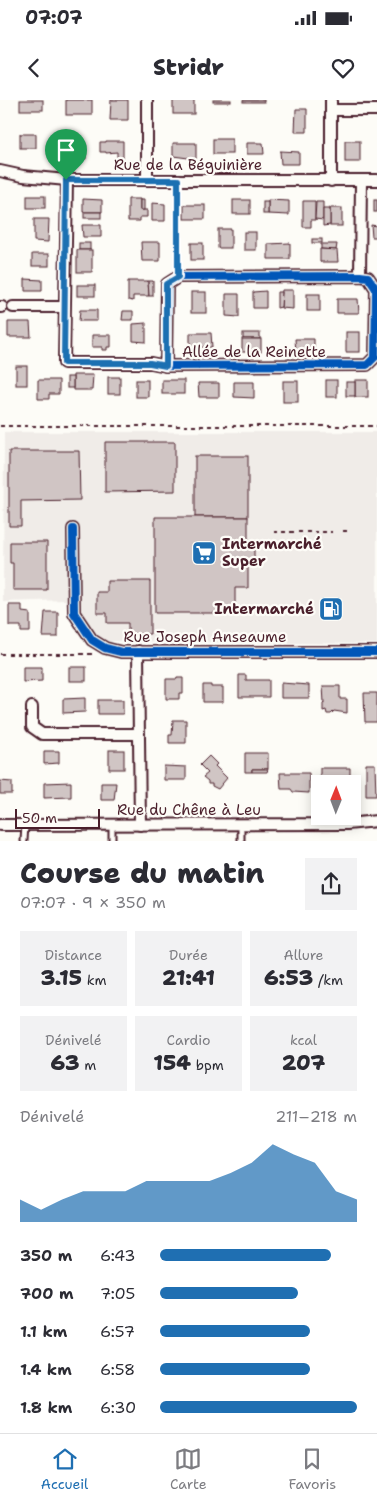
<!DOCTYPE html>
<html lang="fr">
<meta charset="utf-8">
<style>
:root{--surface:#fff;--page:#f2f2f3;--text:#2b2b33;--muted:#7c7c81;--line:#e1e1e2;--accent:#1f6fb2}
body{margin:0;font-family:"Shantell Sans",sans-serif;background:var(--page);color:var(--text);height:100vh;display:flex;flex-direction:column;font-size:19px;white-space:nowrap}
*{box-sizing:border-box;margin:0}
p{font-size:16px;color:var(--muted)}
.icon{flex:none;width:28px;height:28px;fill:none;stroke:currentColor;stroke-width:2;stroke-linecap:round;stroke-linejoin:round}
.map{position:relative;height:741px;overflow:hidden}
.side{display:flex;flex-direction:column;background:var(--surface);flex:1}
.side>*{flex:none}
.needle{width:32px;rotate:1deg}
.fabs{position:absolute;left:311px;top:675px;display:grid;gap:10px}
.fabs a{display:grid;place-items:center;width:50px;height:50px;border-radius:0px;background:var(--surface);box-shadow:0 2px 12px #0003;font-size:25px}
.scale{position:absolute;left:15px;bottom:12px;width:85px;box-sizing:border-box;padding-left:5px;border:2px solid #4a1f2b;border-top:0;font-size:14px;line-height:18px;white-space:nowrap;color:#4a1f2b;-webkit-text-stroke:4px #fdfcf7;paint-order:stroke}
.pin{position:absolute;display:grid;place-items:center;width:42px;height:42px;color:#fff;margin:-51px -21px;border-radius:50% 50% 50% 0;rotate:-45deg;box-shadow:0 0 5px #0007}
.pin .icon{rotate:45deg}
.round{display:grid;place-items:center;flex:none;width:52px;height:52px;border-radius:0px;background:var(--page)}
.headline{display:flex;align-items:center;justify-content:space-between;height:85px;padding:0 20px}
h1{font-size:28px;font-weight:800;line-height:38px}
.stats{display:grid;grid-template-columns:repeat(3,1fr);gap:8px;height:85px;padding:5px 20px}
.stats div{display:grid;align-content:center;border-radius:0px;background:var(--page);text-align:center}
.stats b{font-size:21px;font-weight:800}
.stats small{font-size:14px;font-weight:400}
.stats p{font-size:14px}
.chart{height:140px;padding:10px 20px}
.chart p{display:flex;justify-content:space-between}
.chart svg{width:100%;height:90px;margin-top:5px;fill:var(--accent);opacity:.7}
ul{padding:0 20px;list-style:none;font-size:16px}
li{display:grid;grid-template-columns:80px 60px 1fr;align-items:center;height:38px}
li i{height:12px;border-radius:6px;background:var(--accent)}
.status{display:flex;justify-content:space-between;align-items:center;height:35px;padding:0 25px;background:var(--surface);direction:ltr}
.status svg{height:14px;fill:currentColor}
header{display:flex;justify-content:space-between;align-items:center;height:65px;padding:0 20px;background:var(--surface);font-size:22px;font-weight:800}
.tabs{display:flex;justify-content:space-around;align-items:center;height:70px;border-top:1px solid var(--line);background:var(--surface);font-size:14px;color:var(--muted)}
.tabs a{display:grid;justify-items:center;gap:2px}
.tabs .on{color:var(--accent)}
.map>svg:first-child{display:block}
.built{fill:#f0ece8}
.building{fill:#d0c5c4;stroke:#4a1f2b}
.lines{fill:none;stroke-linecap:round;stroke-linejoin:round}
.lane-casing{stroke:#4a1f2b;stroke-width:9}
.street-casing{stroke:#4a1f2b;stroke-width:14}
.path{stroke:#4a1f2b;stroke-width:2;stroke-dasharray:4 4;stroke-linecap:butt}
.lane{stroke:#fdfcf7;stroke-width:5}
.street{stroke:#fdfcf7;stroke-width:10}
.cycleway-casing{stroke:#fdfcf7;stroke-width:11}
.cycleway{stroke:#0057b8;stroke-width:8}
.route-casing{stroke:#fff;stroke-width:10}
.route{stroke:#1f6fb2;stroke-width:6}
.labels{text-anchor:middle;dominant-baseline:central;stroke-width:4.5;stroke-linejoin:round;paint-order:stroke}
.street-label{font-size:15px;fill:#4a1f2b;stroke:#fdfcf7}
.poi-label{font-size:15px;font-weight:bold;fill:#4a1f2b;stroke:#fdfcf7;text-anchor:start}
</style>
<div class="status"><b>07:07</b><svg viewBox="0 0 49 12"><path d="M0 12V9h3v3zM5 12V6h3v6zM10 12V3h3v9zM15 12V0h3v12zM26 1h20v11H26zM47 4h2v5h-2z"/></svg></div>
<header><svg class="icon" aria-label="back" viewBox="0 0 24 24"><path d="M15 5l-7 7 7 7"/></svg>Stridr<svg class="icon" aria-label="heart" viewBox="0 0 24 24"><path d="M12 20l-8-8c-3-5 5-10 8-4 3-6 11-1 8 4z"/></svg></header>
<div class="map">
<svg width="377" height="741" viewBox="0 0 377 741">
<rect width="100%" height="100%" fill="#fdfcf7"/>
<filter id="ink" filterUnits="userSpaceOnUse"><feTurbulence type="fractalNoise" baseFrequency=".02" numOctaves="2"/><feDisplacementMap in="SourceGraphic" scale="10" xChannelSelector="R" yChannelSelector="G"/><feConvolveMatrix kernelMatrix="1 2 1 2 8 2 1 2 1" color-interpolation-filters="sRGB"/></filter>
<g filter="url(#ink)">
<path class="built" d="M4,332h373v212l-265,-3 -16,9 -21,-20 -10,-30 -62,2z"/>
<g class="building">
<rect x="20" y="0" width="23" height="10"/>
<rect x="66" y="0" width="26" height="15"/>
<path d="M111,0h17v20h-18z"/>
<rect x="173" y="0" width="21" height="14"/>
<rect x="213" y="0" width="18" height="2"/>
<rect x="243" y="0" width="21" height="2"/>
<path d="M296,9h11v23h-12z"/>
<rect x="20" y="34" width="16" height="14"/>
<rect x="213" y="39" width="19" height="15"/>
<path d="M106,41h17v17h-6v-6l-11,1v-1h-6v-10h6z"/>
<rect x="345" y="41" width="15" height="21"/>
<path d="M173,43h23v16l-23,-3z"/>
<path d="M247,43h16l1,11h-17z"/>
<path d="M65,44h21v15l-21,-1z"/>
<path d="M280,51l19,1v12h-18z"/>
<rect x="27" y="96" width="18" height="12"/>
<path d="M83,99l19,1v12h-19z"/>
<path d="M128,99h12v11h7v7h-7v4h-12z"/>
<rect x="140" y="100" width="4" height="10"/>
<rect x="233" y="100" width="17" height="14"/>
<path d="M268,100l21,1v14l-21,-1z"/>
<rect x="374" y="100" width="3" height="12"/>
<path d="M303,101h12v19h-4v7h-8z"/>
<rect x="263" y="102" width="5" height="12"/>
<path d="M316,102h7v18l-8,-1z"/>
<path d="M152,103l13,1v17h-13z"/>
<rect x="184" y="105" width="21" height="14"/>
<rect x="330" y="108" width="12" height="18"/>
<path d="M323,109h7v16l-7,1z"/>
<rect x="84" y="112" width="17" height="6"/>
<path d="M34,119h15l-1,23 -14,-1z"/>
<path d="M82,125h19v12h-18z"/>
<path d="M371,125l6,1v11h-5z"/>
<rect x="218" y="129" width="13" height="19"/>
<rect x="244" y="132" width="12" height="18"/>
<rect x="312" y="139" width="10" height="4"/>
<path d="M141,142h19v19h-18z"/>
<rect x="79" y="143" width="11" height="7"/>
<rect x="191" y="143" width="12" height="17"/>
<path d="M290,143v16h-22v-15z"/>
<path d="M321,144h16l-1,6 -15,-1z"/>
<path d="M320,149l17,1 1,12h-18z"/>
<rect x="77" y="150" width="15" height="22"/>
<rect x="32" y="154" width="17" height="12"/>
<path d="M25,179l17,1v11h-17z"/>
<path d="M128,181h20l1,15h-16v5l-5,-1z"/>
<path d="M148,181h5v15h-4z"/>
<rect x="77" y="185" width="18" height="11"/>
<path d="M282,190h11v19l-12,-1z"/>
<path d="M266,191v17h-13v-16z"/>
<rect x="191" y="192" width="15" height="21"/>
<path d="M277,192h5l-1,15 -4,1z"/>
<path d="M226,194h13v23l-13,-1z"/>
<rect x="307" y="194" width="13" height="17"/>
<path d="M337,199h21l1,14h-22z"/>
<path d="M80,210h17v11h-18z"/>
<path d="M123,211h10v9h-11z"/>
<path d="M8,222h22l1,15h-23z"/>
<path d="M146,223v19l-13,-1v-17z"/>
<rect x="346" y="232" width="14" height="20"/>
<path d="M190,233h21l1,14h-22z"/>
<rect x="243" y="233" width="17" height="6"/>
<path d="M92,235h19v12h-4v3h-5v-3h-10z"/>
<rect x="242" y="239" width="19" height="13"/>
<path d="M295,239h19v13h-18z"/>
<rect x="16" y="266" width="11" height="19"/>
<path d="M73,275h20l-1,15h-19z"/>
<rect x="67" y="277" width="6" height="11"/>
<rect x="108" y="277" width="12" height="17"/>
<path d="M38,280h21v14h-10v5h-11z"/>
<rect x="136" y="280" width="12" height="17"/>
<rect x="162" y="280" width="22" height="14"/>
<rect x="326" y="280" width="11" height="17"/>
<rect x="355" y="280" width="13" height="17"/>
<rect x="283" y="281" width="15" height="21"/>
<path d="M234,282h20v16l-20,-1z"/>
<rect x="346" y="282" width="9" height="14"/>
<path d="M198,283h21v14h-20z"/>
<path d="M105,342h70v49l-70,1z"/>
<path d="M9,351h70l1,49 -59,1v25h-12z"/>
<rect x="195" y="356" width="53" height="61"/>
<path d="M155,417h93v23l6,1v25h-6v22h-13v25h-80z"/>
<path d="M10,442h37v48h-34v-27h-3z"/>
<path d="M107,481h43v53h-22v-11h-21v-10h-10v-21h10z"/>
<path d="M330,501l8,6 -7,9 -8,-5z"/>
<path d="M9,505h13v7l8,1v19h-9v-6h-12z"/>
<path d="M45,512h13v25h-15z"/>
<path d="M23,567h19v14l-19,1z"/>
<rect x="69" y="567" width="17" height="14"/>
<path d="M239,575h7v5h23v17h-30z"/>
<path d="M177,578h6v15h-4v6h-13v-20h11z"/>
<path d="M281,583l28,2v13h-28z"/>
<path d="M203,585h8v2h12v15h-20z"/>
<path d="M323,586h17v13h7v14l-13,-2 -3,3h-4l-1,-4 -3,1v-7l1,-1z"/>
<path d="M364,593h13v29h-12z"/>
<path d="M85,598v14l-22,1v-14z"/>
<rect x="98" y="600" width="25" height="14"/>
<path d="M173,620h13v23h-17v-8h3z"/>
<rect x="109" y="650" width="15" height="19"/>
<path d="M44,651h15v12l-15,1z"/>
<path d="M245,653h23v16h-16v3h-7z"/>
<path d="M209,656l8,8 -2,2 12,12 -9,11 -6,-3v-2h-4v-3l-5,-4 5,-4 -8,-8z"/>
<path d="M366,664h9l1,32h-10z"/>
<path d="M164,666l22,1v13h-22z"/>
<path d="M320,668h30v16l-30,-1z"/>
<path d="M252,669h16l-1,3h-15z"/>
<path d="M280,673h29v20l-16,-1 -2,-3h-10z"/>
<path d="M0,681l12,1v12h-12z"/>
<path d="M71,682v15l-27,1v-15z"/>
<path d="M101,683h15l-2,17h-13z"/>
</g>
<g class="lines">
<defs>
<g id="lane">
<path d="M112,725v16"/>
<path d="M24,741l1,-16"/>
<path d="M241,741v-17"/>
</g>
<g id="street">
<path d="M147,0v80"/>
<path d="M331,0v81"/>
<path d="M331,10h46"/>
<path d="M0,71l23,5 44,4h310"/>
<path d="M67,80l-3,183h87l15,3"/>
<path d="M360,176l8,1 8,12 -1,68 -8,8 -201,1 1,-82 11,-7z"/>
<path d="M360,176l1,-95"/>
<path d="M0,207h2"/>
<path d="M13,207h51"/>
<path d="M73,429l1,84 18,27 13,8 16,4h256"/>
<path d="M138,551l2,174"/>
<path d="M32,607v20l10,7h97"/>
<path d="M0,725l347,-1 30,-3"/>
</g>
</defs>
<use href="#lane" class="lane-casing"/>
<use href="#street" class="street-casing"/>
<g class="path">
<path d="M178,167v-78"/>
<path d="M0,326h377"/>
<path d="M343,431h8"/>
<path d="M274,432h58"/>
<path d="M0,554h95"/>
</g>
<use href="#lane" class="lane"/>
<use href="#street" class="street"/>
<defs>
<g id="cycleway">
<path d="M360,176l8,1 8,12 -1,68 -8,8 -201,1 1,-82 11,-7z"/>
<path d="M73,429l1,84 18,27 13,8 16,4h256"/>
</g>
</defs>
<use href="#cycleway" class="cycleway-casing"/>
<use href="#cycleway" class="cycleway"/>
</g>
</g>
<g class="lines" filter="url(#ink)">
<defs>
<path id="route" d="M66,80h112v97l-12,7v82l-16,-3h-86z"/>
</defs>
<use href="#route" class="route-casing"/>
<use href="#route" class="route"/>
</g>
<defs>
<symbol id="supermarket-square" viewBox="-11 -11 22 22"><rect x="-9" y="-9" width="18" height="18" rx="4" fill="#1f6fb2" stroke="#fdfcf7"/><path d="M-6-5.5h2.5l.6 2H6L4.5 2H-2.5L-4.4-4H-6ZM-1.5 3.2a1.3 1.3 0 1 0 .1 0ZM3 3.2a1.3 1.3 0 1 0 .1 0Z" fill="#fff"/></symbol>
<symbol id="fuel-square" viewBox="-11 -11 22 22"><rect x="-9" y="-9" width="18" height="18" rx="4" fill="#1f6fb2" stroke="#fdfcf7"/><path d="M-5.5-6h7V0h2V4h1.3V-2.5L3-4.5l.8-.8L6-3V5H2.5V1h-1V6h-7ZM-4.2-4.7v3.2H.2V-4.7Z" fill="#fff"/></symbol>
</defs>
<g fill-rule="evenodd">
<use href="#supermarket-square" x="190" y="439" width="28" height="28"/>
<use href="#fuel-square" x="317" y="495" width="28" height="28"/>
</g>
<g class="labels">
<g class="street-label">
<text x="188" y="65">Rue de la Béguinière</text>
<text x="254" y="252">Allée de la Reinette</text>
<text x="205" y="537">Rue Joseph Anseaume</text>
<text x="189" y="710">Rue du Chêne à Leu</text>
</g>
<g class="poi-label">
<text x="222" y="444">Intermarché<tspan x="222" dy="17">Super</tspan></text>
<text x="314" y="509" text-anchor="end">Intermarché</text>
</g>
</g>
</svg>
<div class="fabs">
<a><svg class="needle" viewBox="-14 -14 28 28"><path d="M0-13l5 13h-10z" fill="#e53935"/><path d="M0 13l5-13h-10z" fill="#7c7c81"/></svg></a>
</div>
<div class="scale">50 m</div>
<div class="pin" style="left:66px;top:80px;background:#1e9e55"><svg class="icon" aria-label="arrive" viewBox="0 0 24 24"><path d="M6 21V4h12l-3 4 3 4H6"/></svg></div>
</div>
<section class="side">
<div class="headline"><div><h1>Course du matin</h1><p>07:07 · 9 × 350 m</p></div><a class="round"><svg class="icon" aria-label="share" viewBox="0 0 24 24"><path d="M12 15V3M7 8l5-5 5 5M5 13v7h14v-7"/></svg></a></div>
<div class="stats">
<div><p>Distance</p><b>3.15<small> km</small></b></div>
<div><p>Durée</p><b>21:41</b></div>
<div><p>Allure</p><b>6:53<small> /km</small></b></div>
</div>
<div class="stats">
<div><p>Dénivelé</p><b>63<small> m</small></b></div>
<div><p>Cardio</p><b>154<small> bpm</small></b></div>
<div><p>kcal</p><b>207</b></div>
</div>
<div class="chart"><p><span>Dénivelé</span>211–218 m</p>
<svg viewBox="0 0 160 44" preserveAspectRatio="none"><path d="M0 44V33L10 38L20 33L30 29L40 29L50 29L60 24L70 24L80 24L90 24L100 20L110 15L120 6L130 11L140 15L150 29L160 33V44z"/></svg>
</div>
<ul>
<li><b>350 m</b>6:43<i style="width:87%"></i></li>
<li><b>700 m</b>7:05<i style="width:70%"></i></li>
<li><b>1.1 km</b>6:57<i style="width:76%"></i></li>
<li><b>1.4 km</b>6:58<i style="width:76%"></i></li>
<li><b>1.8 km</b>6:30<i style="width:100%"></i></li>
</ul>
</section>
<nav class="tabs">
<a class="on"><svg class="icon" aria-label="home" viewBox="0 0 24 24"><path d="M3 11l9-7 9 7M6 9v11h12V9"/></svg>Accueil</a>
<a><svg class="icon" aria-label="map" viewBox="0 0 24 24"><path d="M3 6l6-2 6 2 6-2v14l-6 2-6-2-6 2zM9 4v14M15 6v14"/></svg>Carte</a>
<a><svg class="icon" aria-label="saved" viewBox="0 0 24 24"><path d="M7 4h10v16l-5-4-5 4z"/></svg>Favoris</a>
</nav>
